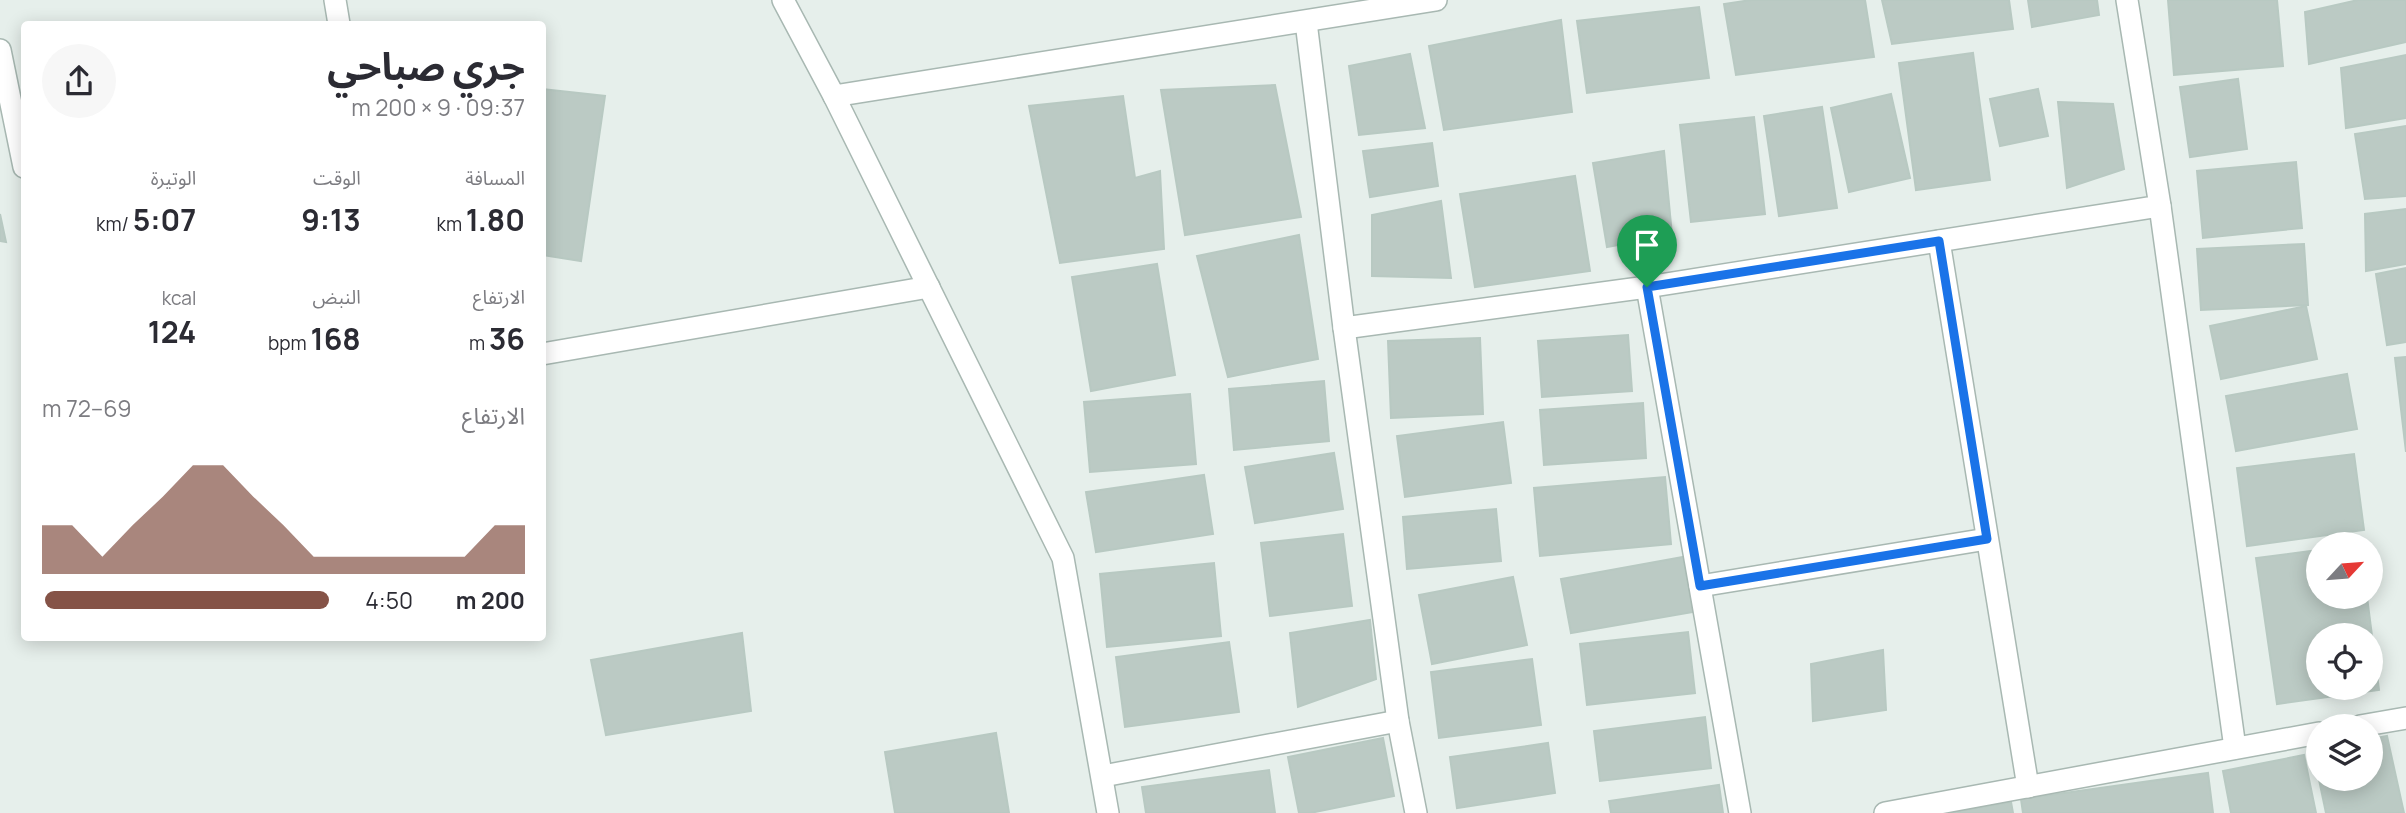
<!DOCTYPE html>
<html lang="ar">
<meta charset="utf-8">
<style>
:root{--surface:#fff;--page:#f7f7f7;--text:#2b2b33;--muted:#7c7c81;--accent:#855347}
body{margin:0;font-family:Manrope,"Noto Sans Arabic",sans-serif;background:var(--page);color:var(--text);direction:rtl;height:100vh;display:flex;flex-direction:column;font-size:26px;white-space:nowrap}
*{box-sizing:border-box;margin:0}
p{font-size:23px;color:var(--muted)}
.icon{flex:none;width:38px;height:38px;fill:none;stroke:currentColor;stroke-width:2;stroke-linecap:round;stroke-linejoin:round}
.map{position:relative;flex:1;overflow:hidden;direction:ltr}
.side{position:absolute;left:21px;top:21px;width:525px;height:620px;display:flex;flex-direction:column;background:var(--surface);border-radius:7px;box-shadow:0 4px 18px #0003;direction:rtl}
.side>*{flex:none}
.needle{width:46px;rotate:64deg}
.fabs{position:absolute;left:2306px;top:532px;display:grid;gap:14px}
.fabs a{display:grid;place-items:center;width:77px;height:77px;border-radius:50%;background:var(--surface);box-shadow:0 4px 18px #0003;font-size:35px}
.pin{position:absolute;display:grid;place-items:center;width:60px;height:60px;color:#fff;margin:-72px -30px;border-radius:50% 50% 50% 0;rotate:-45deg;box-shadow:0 0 7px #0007}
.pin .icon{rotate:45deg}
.round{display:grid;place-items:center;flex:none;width:74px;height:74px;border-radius:37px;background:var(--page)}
.head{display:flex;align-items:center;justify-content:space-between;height:119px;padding:0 21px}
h1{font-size:38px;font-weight:700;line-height:52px}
.metrics{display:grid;grid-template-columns:repeat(3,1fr);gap:10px;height:119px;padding:7px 21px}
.metrics div{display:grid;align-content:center}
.metrics b{font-size:30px;font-weight:700}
.metrics small{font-size:19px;font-weight:400}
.metrics p{font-size:19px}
.chart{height:196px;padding:14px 21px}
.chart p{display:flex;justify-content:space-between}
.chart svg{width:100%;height:126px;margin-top:7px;fill:var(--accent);opacity:.7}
ul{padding:0 21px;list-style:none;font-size:23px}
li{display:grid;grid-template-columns:112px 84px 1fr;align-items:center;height:52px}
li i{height:18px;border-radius:9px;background:var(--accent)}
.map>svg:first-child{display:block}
.building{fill:#bbcac4;stroke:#b8c9c2;stroke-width:2;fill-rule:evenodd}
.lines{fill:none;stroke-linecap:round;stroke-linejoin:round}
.street-casing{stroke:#a8b8b2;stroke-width:24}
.street{stroke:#fff;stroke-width:21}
.route-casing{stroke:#fff;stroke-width:14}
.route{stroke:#1a73e8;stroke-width:9}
</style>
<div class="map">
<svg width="2406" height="813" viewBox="0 0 2406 813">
<rect width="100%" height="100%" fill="#e6efeb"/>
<g class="building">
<path d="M1751,0h114l9,57 -138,18 -12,-71z"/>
<path d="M1882,0h127l4,29 -121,15z"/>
<path d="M2028,0h69l2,15 -67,12z"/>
<path d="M2168,0h109l6,66 -109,9z"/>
<path d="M2358,0h48v42l-97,22 -4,-52z"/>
<path d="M1699,7l10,71 -122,15 -10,-72z"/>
<path d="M1561,20l11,92 -128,18 -15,-84z"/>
<path d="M1973,53l17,127 -74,10 -17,-127z"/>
<path d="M1410,54l15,74 -66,7 -10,-69z"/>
<path d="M2406,55v63l-60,10 -5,-60z"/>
<path d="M2238,79l9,70 -57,8 -10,-70z"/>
<path d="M1275,85l26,132 -116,18 -24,-145z"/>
<path d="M542,89l63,7 -24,165 -39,-6z"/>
<path d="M2038,89l10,47 -48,10 -10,-47z"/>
<path d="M1891,94l19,84 -61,14 -18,-84z"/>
<path d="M1123,96l12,82 25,-7 4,78 -104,14 -31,-157z"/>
<path d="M2058,102l55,2 11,65 -57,19z"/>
<path d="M1822,107l15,101 -58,8 -15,-100z"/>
<path d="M1754,117l11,97 -74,8 -11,-97z"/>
<path d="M2406,126v70l-41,3 -10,-65z"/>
<path d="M1432,143l6,43 -68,11 -7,-46z"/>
<path d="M1664,151l8,84 -65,12 -14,-84z"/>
<path d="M2296,162l6,66 -99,10 -6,-67z"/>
<path d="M1575,176l15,95 -115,16 -15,-93z"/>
<path d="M1441,201l10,77 -79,-2v-61z"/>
<path d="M2406,209v55l-40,7 -1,-57z"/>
<path d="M0,214l6,28 -6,-1z"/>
<path d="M1299,235l19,124 -90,18 -31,-121z"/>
<path d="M2304,244l4,61 -107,5 -4,-61z"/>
<path d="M1157,264l18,111 -84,16 -19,-114z"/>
<path d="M2406,268v74l-19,3 -11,-71z"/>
<path d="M2306,306l11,53 -96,20 -11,-53z"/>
<path d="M1628,335l4,56 -90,6 -4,-56z"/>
<path d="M1480,338l3,76 -92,4 -3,-77z"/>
<path d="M2406,357v95l-11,-94z"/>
<path d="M2347,374l10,55 -121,22 -10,-55z"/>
<path d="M1324,381l5,60 -95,9 -5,-61z"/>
<path d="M1190,394l6,70 -106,8 -6,-70z"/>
<path d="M1643,403l3,55 -102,7 -4,-55z"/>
<path d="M1503,422l8,61 -106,14 -8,-61z"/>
<path d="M1334,453l9,56 -88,14 -10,-56z"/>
<path d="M2354,454l10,76 -117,16 -10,-78z"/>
<path d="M1204,475l9,59 -117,18 -10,-60z"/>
<path d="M1665,477l6,67 -131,12 -6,-68z"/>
<path d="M1496,509l5,52 -94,8 -4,-52z"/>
<path d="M1343,534l9,72 -82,10 -9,-73z"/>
<path d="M2319,550v47h48l12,93 -102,14 -21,-146zM2319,635h52v53h-52z"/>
<path d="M1683,557l10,55 -122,21 -10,-54z"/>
<path d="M1214,563l7,73 -114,11 -7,-73z"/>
<path d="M1513,577l14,68 -95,19 -13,-69z"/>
<path d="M1370,620l6,59 -78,28 -8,-74z"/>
<path d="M1688,632l7,61 -108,12 -7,-61z"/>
<path d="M742,633l9,78 -145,24 -15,-75z"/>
<path d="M1229,642l10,70 -114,15 -9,-70z"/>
<path d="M1883,650l3,60 -73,11 -2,-57z"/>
<path d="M1532,659l9,66 -102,13 -8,-66z"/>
<path d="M1705,717l6,51 -111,13 -6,-50z"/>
<path d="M996,733l13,80h-114l-10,-61z"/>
<path d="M2387,736l17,77h-78l-13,-62 6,-1v29h52v-40z"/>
<path d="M1383,738l11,58 -84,17h-11l-11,-56z"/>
<path d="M1548,743l7,50 -98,15 -7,-51z"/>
<path d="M2304,755l12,58h-85l-8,-42z"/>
<path d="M1269,770l6,43h-129l-4,-26z"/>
<path d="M2208,773l5,40h-190l-2,-14z"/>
<path d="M1719,785l4,28h-112l-2,-12z"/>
<path d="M2011,802l2,11h-64z"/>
</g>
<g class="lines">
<defs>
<g id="street">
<path d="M335,0l4,24"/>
<path d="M783,0l51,96 229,462 45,255"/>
<path d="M1306,22l38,306 54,393 18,92"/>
<path d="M0,50l24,117"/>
<path d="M834,96l602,-96"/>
<path d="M2160,206l75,542"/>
<path d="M1939,241l89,546"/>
<path d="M1647,287l93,526"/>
<path d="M1344,328l303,-41 513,-81 -33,-206"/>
<path d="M542,354l387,-67"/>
<path d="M1700,586l287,-47"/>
<path d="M2360,726l46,-8"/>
<path d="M1103,776l295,-55"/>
<path d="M1885,813l434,-80"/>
</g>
</defs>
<use href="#street" class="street-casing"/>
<use href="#street" class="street"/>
</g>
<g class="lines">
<defs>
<path id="route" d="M1939,241l48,298 -287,47 -53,-299z"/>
</defs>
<use href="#route" class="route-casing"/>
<use href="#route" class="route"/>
</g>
</svg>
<div class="fabs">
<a><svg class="needle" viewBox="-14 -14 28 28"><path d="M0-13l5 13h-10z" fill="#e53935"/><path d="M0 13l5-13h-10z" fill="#7c7c81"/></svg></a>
<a><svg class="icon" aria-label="locate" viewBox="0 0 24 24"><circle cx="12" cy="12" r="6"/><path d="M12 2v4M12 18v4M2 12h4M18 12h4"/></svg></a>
<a><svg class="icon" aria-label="layers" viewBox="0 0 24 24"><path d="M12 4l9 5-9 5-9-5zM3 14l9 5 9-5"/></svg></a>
</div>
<div class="pin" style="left:1647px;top:287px;background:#1e9e55"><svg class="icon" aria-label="arrive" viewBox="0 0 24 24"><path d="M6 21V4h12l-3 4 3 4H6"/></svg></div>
<section class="side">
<div class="head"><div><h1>جري صباحي</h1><p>09:37 · 9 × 200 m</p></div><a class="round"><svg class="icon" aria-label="share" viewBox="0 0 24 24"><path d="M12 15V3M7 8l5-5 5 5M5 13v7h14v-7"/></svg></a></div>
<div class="metrics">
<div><p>المسافة</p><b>1.80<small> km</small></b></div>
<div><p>الوقت</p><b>9:13</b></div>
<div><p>الوتيرة</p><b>5:07<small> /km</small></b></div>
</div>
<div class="metrics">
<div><p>الارتفاع</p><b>36<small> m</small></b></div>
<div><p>النبض</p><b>168<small> bpm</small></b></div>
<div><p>kcal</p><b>124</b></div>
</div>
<div class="chart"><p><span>الارتفاع</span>69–72 m</p>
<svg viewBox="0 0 160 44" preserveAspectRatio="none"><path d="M0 44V27L10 27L20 38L30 27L40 17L50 6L60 6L70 17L80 27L90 38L100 38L110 38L120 38L130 38L140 38L150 27L160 27V44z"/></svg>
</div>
<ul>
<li><b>200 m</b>4:50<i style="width:99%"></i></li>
</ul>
</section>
</div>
